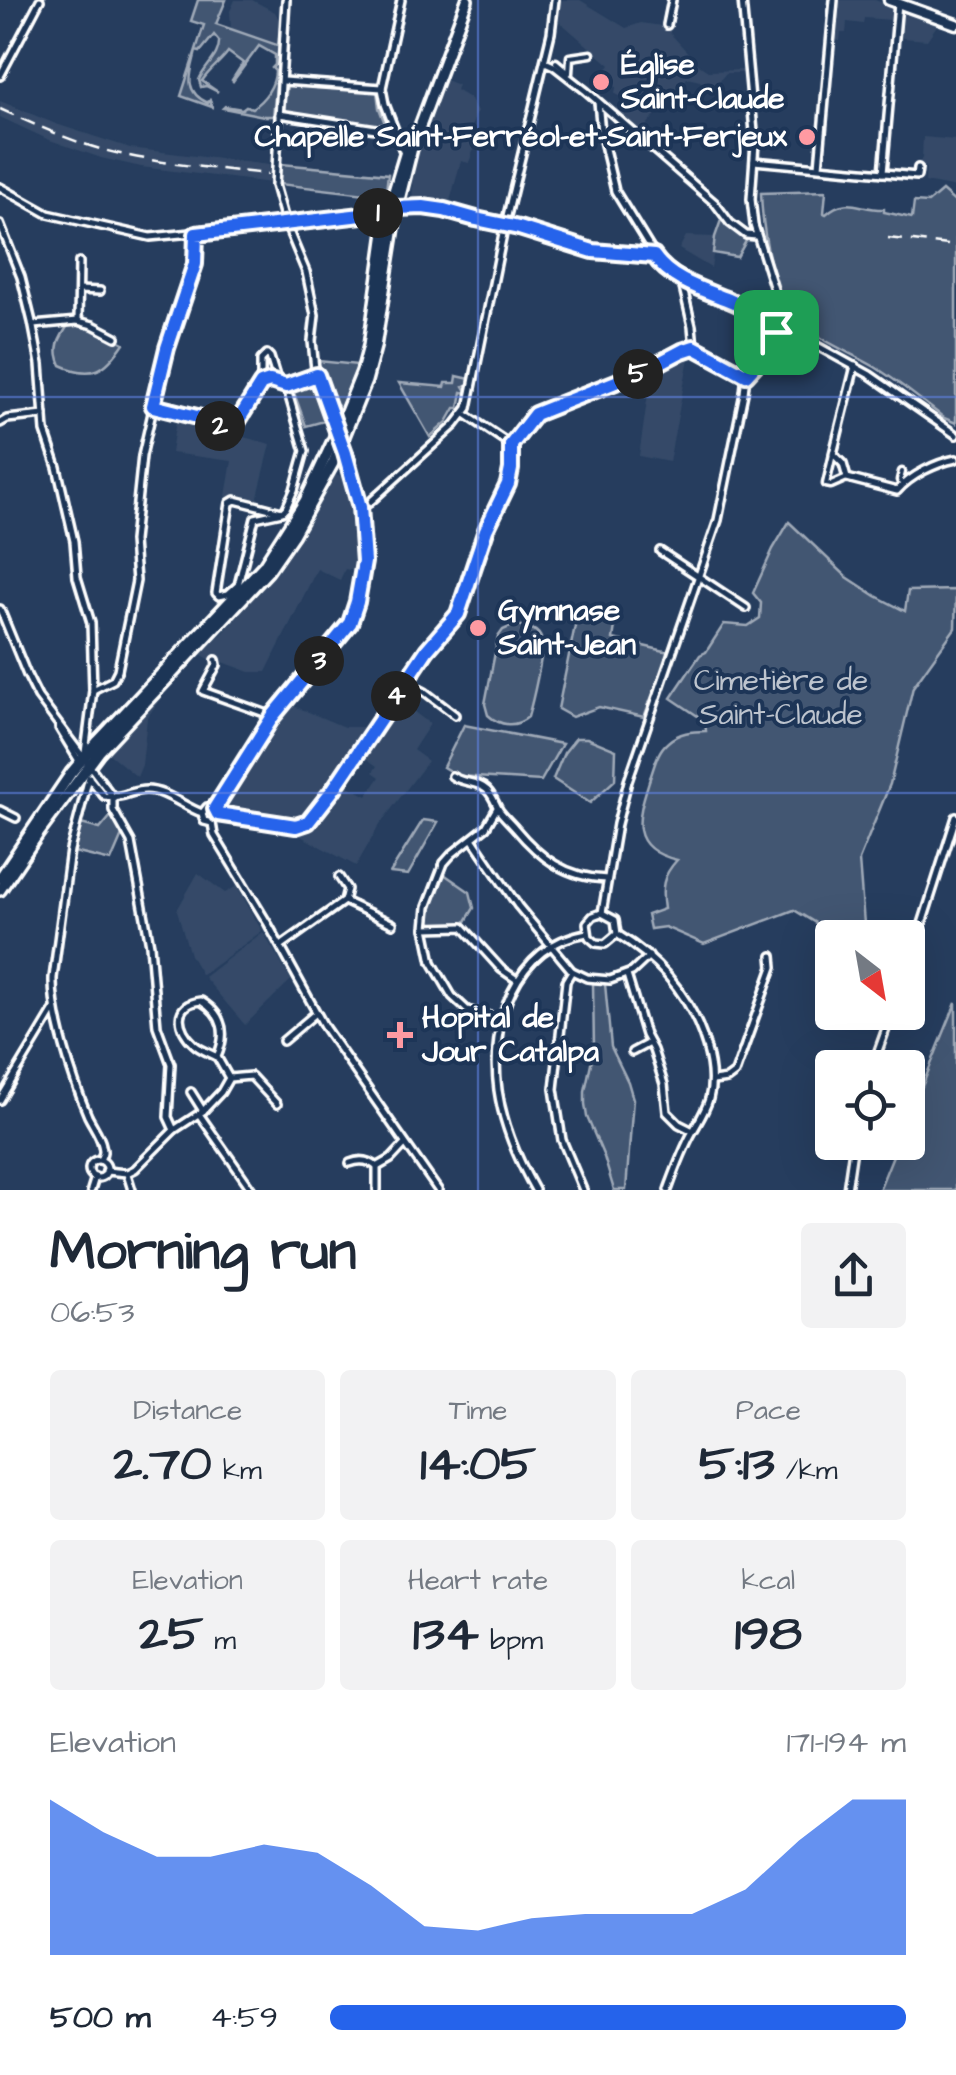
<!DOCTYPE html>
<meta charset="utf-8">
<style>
:root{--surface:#fff;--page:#f2f2f3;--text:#1f2937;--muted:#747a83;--accent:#2563eb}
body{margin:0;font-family:"Architects Daughter",sans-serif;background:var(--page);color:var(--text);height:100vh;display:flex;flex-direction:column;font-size:38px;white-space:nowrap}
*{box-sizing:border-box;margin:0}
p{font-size:32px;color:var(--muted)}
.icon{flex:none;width:55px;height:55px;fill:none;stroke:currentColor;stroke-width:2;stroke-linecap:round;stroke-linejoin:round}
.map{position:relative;height:1190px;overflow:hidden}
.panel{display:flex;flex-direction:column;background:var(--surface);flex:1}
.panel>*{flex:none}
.needle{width:65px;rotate:149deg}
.tools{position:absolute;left:815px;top:920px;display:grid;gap:20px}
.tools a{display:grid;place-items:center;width:110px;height:110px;border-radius:10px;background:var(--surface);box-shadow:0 10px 40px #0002;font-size:50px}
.pin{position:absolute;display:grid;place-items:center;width:85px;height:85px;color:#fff;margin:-42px;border-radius:20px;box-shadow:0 5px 15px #0006}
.km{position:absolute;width:50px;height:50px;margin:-25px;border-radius:50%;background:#222;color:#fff;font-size:28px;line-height:50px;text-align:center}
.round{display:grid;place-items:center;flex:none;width:105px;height:105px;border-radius:10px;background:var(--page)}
.headline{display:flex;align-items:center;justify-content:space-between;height:170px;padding:0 50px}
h1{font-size:55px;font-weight:700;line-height:75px}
.stats{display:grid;grid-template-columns:repeat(3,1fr);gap:15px;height:170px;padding:10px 50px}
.stats div{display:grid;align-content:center;border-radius:10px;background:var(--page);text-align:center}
.stats b{font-size:50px;font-weight:700}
.stats small{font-size:28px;font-weight:400}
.stats p{font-size:28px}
.chart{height:280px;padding:20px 50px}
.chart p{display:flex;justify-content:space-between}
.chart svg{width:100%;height:180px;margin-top:10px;fill:var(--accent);opacity:.7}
ul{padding:0 50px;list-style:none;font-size:32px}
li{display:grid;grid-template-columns:160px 120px 1fr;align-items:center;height:75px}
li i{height:25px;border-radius:12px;background:var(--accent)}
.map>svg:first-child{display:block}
.built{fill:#344a68}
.green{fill:#425672;stroke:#a0aab8;stroke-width:2.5}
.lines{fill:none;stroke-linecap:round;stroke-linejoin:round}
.pedestrian-casing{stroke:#fff;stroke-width:11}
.minor-casing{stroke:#fff;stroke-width:12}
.secondary-casing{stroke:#fff;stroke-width:15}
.primary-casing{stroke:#fff;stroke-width:16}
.pedestrian{stroke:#1d3557;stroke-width:4}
.minor{stroke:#1d3557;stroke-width:5}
.secondary{stroke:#1d3557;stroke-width:8}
.primary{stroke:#1d3557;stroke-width:9}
.rail{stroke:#fff;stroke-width:2.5;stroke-dasharray:15 8;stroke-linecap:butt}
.route-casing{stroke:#fff;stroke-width:20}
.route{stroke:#2563eb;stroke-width:12}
.grid{fill:none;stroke:#6183e4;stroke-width:2.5;stroke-opacity:0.55}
.poi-dot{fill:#ff9aa2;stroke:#1d3557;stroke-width:4}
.labels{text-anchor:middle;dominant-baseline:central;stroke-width:8;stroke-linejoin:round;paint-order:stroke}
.poi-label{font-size:30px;font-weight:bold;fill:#fff;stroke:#1d3557;text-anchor:start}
.park-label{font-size:30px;fill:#bdc4ce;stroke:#1d3557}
</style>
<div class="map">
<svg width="956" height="1190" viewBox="0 0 956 1190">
<rect width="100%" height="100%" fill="#263d5e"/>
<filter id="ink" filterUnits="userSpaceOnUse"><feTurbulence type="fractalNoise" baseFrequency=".01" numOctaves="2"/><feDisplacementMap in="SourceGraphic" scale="20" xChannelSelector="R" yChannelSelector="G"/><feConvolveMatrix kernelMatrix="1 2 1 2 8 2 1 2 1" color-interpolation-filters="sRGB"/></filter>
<g filter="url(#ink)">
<g class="built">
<path d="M235,0h17l23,12 6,11 -1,23 -49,-17 -1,-18z"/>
<path d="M560,0h20l46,28 15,-5 21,3v3l8,1v3l29,32 9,6 35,-1 1,3h-18l-15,18 -11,-10 -13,-3 -47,55 -24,-20v-5l7,-4 1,-5 -9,-5 1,-7 -3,-3 2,-3 -11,-9 6,-7 -51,-44z"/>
<path d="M838,0h37l63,24 -11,16 -36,-3 1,-17 -28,-2 -1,6 -16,-2 -1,11h-5l-1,8 -6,-1z"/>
<path d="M443,79l15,6 -2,5 13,8 8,14 -9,23 9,4 -8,24 -8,-2 -12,44 -36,-2 -1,-26 9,-39z"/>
<path d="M0,101l56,23 74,24 139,17 2,18 -130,-16 -40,-9 -54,-19 -47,-22z"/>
<path d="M923,137l33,3v48l-31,-6 1,-15 -4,-1 -2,-4 2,-4z"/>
<path d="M686,236l30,1 -5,31 -32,-19z"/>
<path d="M680,357l9,1 -20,104 -30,-6 12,-83z"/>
<path d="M176,420l95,24 -15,60 -30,-8 6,-35 -61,-8z"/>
<path d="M334,475l14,2 8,51 2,44 -13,-3 -5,11 -23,-11 -51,103h-16l-27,-10 -5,-7 -4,1 -3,4 -12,-7 24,-20 65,-77 -2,-2 28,-39 1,-8z"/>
<path d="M167,689l-20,29 -5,47 -5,12 -30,-25z"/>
<path d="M414,690l-5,18 21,16 -17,26 15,11 -48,63 -24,42 -72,-39 17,2 10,-4 32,-42 24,13 13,-19 -7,-5 4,-6 -16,-11 43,-64z"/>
<path d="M287,703l57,24h29l-30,44 -41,51 -7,1 -66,-12 -3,-10 26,-47z"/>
<path d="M198,873l27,20 12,-7 25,45 -57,42 -4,1 -11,-19 -13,-45z"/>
<path d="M263,932l28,48 -46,45 -41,-48z"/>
</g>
<g class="green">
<path d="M198,0h28l-10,24 64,22 -7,70h-9l-41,-8 2,-2 17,3 4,-3 6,2c12,-8 23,-22 23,-37l-3,-3 3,-3v-10l-16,-9 -26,35 -1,-1 11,-17 -15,-11c-8,11 -17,16 -26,29l16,11 -12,-6 -5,1 -2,-7c6,-14 21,-24 20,-39l-5,-6 -14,17 -4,-1c-4,20 -15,40 12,52l2,-3 2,7 -31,-11 23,-71 -13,-4z"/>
<path d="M287,84l90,7 2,17 8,21 -103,-17z"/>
<path d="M281,164l107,10 -2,17 -3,5 -104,-12z"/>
<path d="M826,191l-2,22 2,1c21,-19 34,-4 58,-5v3l28,6 2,-16 14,1 14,-12 14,12v220l-12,-5c-23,-18 -45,-36 -69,-51 -30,-18 -69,-30 -89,-61 -16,-26 -24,-82 -25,-113z"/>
<path d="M721,220l26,19 -10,18 -24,-4 2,-16z"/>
<path d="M69,324l24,3 31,16c-18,27 -31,37 -63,22 -8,-17 -2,-26 8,-41z"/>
<path d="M318,361l40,4 -18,44 -7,-2z"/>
<path d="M457,376l13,3 -2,5 -4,2 4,7 -6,-1 -3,16h-4l-8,14 -17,15 -31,-54 46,4 1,-4h10z"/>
<path d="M311,383l6,7 11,30 -22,6 -13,-36z"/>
<path d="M789,522l58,55 29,19 29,15 3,-20 48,-1 -1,38 -42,59 -23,97 -31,76 6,77 -38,-7 -33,-20 -90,34 -39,-17 -15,2 -3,-14 17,-6c-3,-21 -2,-33 13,-49 -51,-12 -39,-44 -27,-82 5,-13 7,-27 18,-36 11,-10 24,-11 38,-11l-1,-10 -34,-23 29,-43 6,-3 18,-28 24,2 12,-8 1,-15 -8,-10 20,-44z"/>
<path d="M579,606l38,7 -4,26 56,13 -25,65 -45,-10 -27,10 -14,-8z"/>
<path d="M514,625c11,1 25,3 28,16 2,12 -10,62 -14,76 -13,11 -28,9 -40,-2l-3,-11 13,-67 5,-7z"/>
<path d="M464,725l98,19 -21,37 -83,-5 -15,-9z"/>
<path d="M576,738h11l29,12 -1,30 -25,23 -37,-24 11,-26z"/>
<path d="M111,816l12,17 -12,28 -37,-9 7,-28 19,5z"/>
<path d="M423,820l15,2 -30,53 -18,-2z"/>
<path d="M444,874l26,18 4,16 -9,15 5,6 -10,-5h-27l-4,-3 4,-18z"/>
<path d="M593,983l12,1 6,63 17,35 5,17 -7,91h-12l-10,-33 -17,-40 -2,-13v-13l9,-42z"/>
<path d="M956,1003v187h-77l19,-47 10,-1v-21z"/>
</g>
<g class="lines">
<defs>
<g id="pedestrian">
<path d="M556,62l13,11 1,-16 21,-3"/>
<path d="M833,454l-7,30 5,1 16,-7"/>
<path d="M902,472l-2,8 2,4"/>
</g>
<g id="minor">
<path d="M286,0l-11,185 11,39 20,48 9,43 -3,26 3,28 22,62"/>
<path d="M401,0l-19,88 3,16 18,47"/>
<path d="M742,0l13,143 -4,56 3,26 23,74 2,17"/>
<path d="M667,25l5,-25"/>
<path d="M545,62l9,4 32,25 129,112 15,20 16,12 10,1"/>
<path d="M0,76l40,-76"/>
<path d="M283,81l99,7"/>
<path d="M598,102l3,30 14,59 43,70 41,28 31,12 42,21"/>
<path d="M279,114l97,15 19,1"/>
<path d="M754,161l163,15 1,-8"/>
<path d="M819,166l15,-166"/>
<path d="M883,173l15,-170"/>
<path d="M0,187l48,27 102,23 136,-13 102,-13"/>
<path d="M398,208h38l83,19 74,24 61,4"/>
<path d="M0,224l21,53 11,45 8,42 5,67 12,36 17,74 3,36 14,46 2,67 -8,63"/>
<path d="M681,279l11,47 2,21"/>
<path d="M79,290l21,1"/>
<path d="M779,316l8,3 2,5 -1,6"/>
<path d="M78,321l15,4 23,12"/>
<path d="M33,325l45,-4 1,-59"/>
<path d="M788,330l82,45 86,60"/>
<path d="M694,347l52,28"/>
<path d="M855,366l-22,88 10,10 4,14 50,13c14,-16 39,-28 59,-32"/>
<path d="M261,383v-23l6,-6 3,3 8,26"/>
<path d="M153,406l60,15 4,5 16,3 28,-45 9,-3 16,5 31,-11"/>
<path d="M465,414l46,31"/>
<path d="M0,423l7,-4 37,-4"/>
<path d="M511,445l24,-31 111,-43 36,-20 12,-4"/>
<path d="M360,507l9,-4 86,-78 13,-17 37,-184 46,-191 4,-33"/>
<path d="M282,512l-27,6 -17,67 -10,9 -9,2 -3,-3 14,-90 5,-3 47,12 4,-4 8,-18 11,-39 -19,-65"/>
<path d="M660,551l86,57"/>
<path d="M0,609l27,66 11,22 75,100"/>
<path d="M216,660l1,5 -14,26 70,25"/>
<path d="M406,682l19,10 30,23"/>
<path d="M93,690l20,-10 5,-10 18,-89 -3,-40 9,-85 25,-108 28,-83 1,-31"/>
<path d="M59,728l20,33"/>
<path d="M452,776c11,8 24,4 35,14 6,6 8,13 12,20 4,6 11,12 16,18 25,30 51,50 92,51"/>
<path d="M89,777l-19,73 -17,128c-1,38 20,103 35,138 5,10 12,19 14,29 2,8 1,8 -2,15"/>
<path d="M90,779l14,17c21,3 26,-6 42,-6 20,0 38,17 56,23"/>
<path d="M113,797v13l18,32 19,103 7,81 14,38 -3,53 6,13"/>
<path d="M215,808c21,-29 36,-63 58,-92 23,-30 53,-57 74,-89 32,-49 13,-130 -4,-181"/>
<path d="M497,808l-11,19 -34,27 -8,9 -17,44 -2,21 7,34 20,34 15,14 34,9"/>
<path d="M0,810l16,8"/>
<path d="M218,814l78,12 12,-4 25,-32 94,-140 29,-31 29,-89 23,-46 3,-15v-24"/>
<path d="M212,823l2,12 54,89 57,104 113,162"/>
<path d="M212,823l-8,-2 -2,-8 5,-6 8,1"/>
<path d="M473,840l45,66 54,65 15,7 23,2 22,-8 17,-16"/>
<path d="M344,901l49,23"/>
<path d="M601,913l-8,3 -6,7 2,14 7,6 9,1 12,-10"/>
<path d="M602,913l15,-89 11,-43 90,-261 26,-127 2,-18 13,-13 17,-30"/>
<path d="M602,913l13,7 2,14"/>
<path d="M425,928l38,-1 38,42 16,11"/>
<path d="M617,934c43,26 74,62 89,112 5,17 8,35 3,53 -4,13 -11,23 -17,34 -10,18 -17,38 -24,57"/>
<path d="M281,946l63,-45 3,-12 -8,-12"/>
<path d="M908,968l48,-151"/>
<path d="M572,971l-6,10 -12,108 8,51 21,50"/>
<path d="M627,975l18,60 8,15 11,34 3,28 12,12 14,7"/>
<path d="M283,1041l33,-28"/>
<path d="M632,1052l17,-9"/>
<path d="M217,1057c-7,-4 -17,-7 -23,-13 -17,-15 -22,-40 7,-43 23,14 26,33 16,56l12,21"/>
<path d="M872,1068l20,-56"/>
<path d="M713,1081l14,-2 8,-6 38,-106 -1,-11"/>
<path d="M191,1092l12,19"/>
<path d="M0,1100l54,-90"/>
<path d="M199,1114l53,76"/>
<circle cx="98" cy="1169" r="9"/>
<path d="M350,1163c10,-4 19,-3 27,4l14,-8 14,-15"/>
<path d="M377,1167v23"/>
<path d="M106,1171l21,2 8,-4 39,-39 29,-19 18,-19 8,-14 22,-2 26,28"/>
<path d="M127,1174l5,16"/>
<path d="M91,1190l4,-13"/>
<path d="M535,1190c-18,-32 -32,-64 -37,-100 -9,-65 16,-145 89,-157"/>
<path d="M847,1190l7,-48"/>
</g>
<path id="secondary" d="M889,0l67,24"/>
<g id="primary">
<path d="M0,878l71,-105 27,-32 166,-176 41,-64 37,-79 20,-50 7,-26 19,-135 22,-73"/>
<path d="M0,890l38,-56 61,-82 169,-181 25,-36 40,-72 33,-82 9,-34 22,-139 15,-60 55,-148"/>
</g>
</defs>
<use href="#pedestrian" class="pedestrian-casing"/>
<use href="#minor" class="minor-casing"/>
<use href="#secondary" class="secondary-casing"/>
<use href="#primary" class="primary-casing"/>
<use href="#pedestrian" class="pedestrian"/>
<use href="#minor" class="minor"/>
<use href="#secondary" class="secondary"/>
<use href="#primary" class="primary"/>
<g class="rail">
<path d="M0,109c33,15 66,30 100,40 55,15 112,19 168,25"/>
<path d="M888,238l60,7"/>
</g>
</g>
</g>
<g class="lines" filter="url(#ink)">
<defs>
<path id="route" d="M423,207l21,3 32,9 43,9 74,23 61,5c17,25 50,34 77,45 12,5 25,11 37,17l4,4v7l4,3 -18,30 -12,13 -52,-28 -12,4 -36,19 -111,44 -24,31v24l-3,15 -22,46 -28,84 -31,36 -94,140 -25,32 -12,4 -78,-12 -3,-6 58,-92 77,-93 7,-21 7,-40 -4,-55 -15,-54 -28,-78 -31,11 -16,-5 -9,3 -28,45 -16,-3 -4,-5 -60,-15 14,-58 28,-84 1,-30 183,-21 18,-5z"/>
</defs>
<use href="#route" class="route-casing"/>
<use href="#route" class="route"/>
</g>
<path class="grid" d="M478,0v1190M0,397h956M0,793h956"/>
<g class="poi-dot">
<circle cx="601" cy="82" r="10"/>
<circle cx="807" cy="137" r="10"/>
<circle cx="478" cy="628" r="10"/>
<path d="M395 1020h10v10h10v10h-10v10h-10v-10h-10v-10h10z"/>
</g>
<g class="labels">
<g class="poi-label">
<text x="621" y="65">Église<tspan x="621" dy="34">Saint-Claude</tspan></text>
<text x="787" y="137" text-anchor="end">Chapelle Saint-Ferréol-et-Saint-Ferjeux</text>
<text x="498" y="611">Gymnase<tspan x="498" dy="34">Saint-Jean</tspan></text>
<text x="422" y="1018">Hopital de<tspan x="422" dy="34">Jour Catalpa</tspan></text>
</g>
<g class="park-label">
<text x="781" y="681">Cimetière de<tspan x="781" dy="34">Saint-Claude</tspan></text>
</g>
</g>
</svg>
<div class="tools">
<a><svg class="needle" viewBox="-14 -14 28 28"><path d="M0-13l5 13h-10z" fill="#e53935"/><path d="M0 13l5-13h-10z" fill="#747a83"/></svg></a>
<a><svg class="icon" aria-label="locate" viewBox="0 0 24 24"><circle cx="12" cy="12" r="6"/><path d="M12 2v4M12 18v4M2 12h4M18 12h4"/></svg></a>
</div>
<div class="pin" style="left:776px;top:332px;background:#1e9e55"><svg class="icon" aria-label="arrive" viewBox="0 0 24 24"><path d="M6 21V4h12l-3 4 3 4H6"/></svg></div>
<b class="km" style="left:378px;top:213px">1</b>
<b class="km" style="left:220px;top:426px">2</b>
<b class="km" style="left:319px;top:661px">3</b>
<b class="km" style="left:396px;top:696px">4</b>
<b class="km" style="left:638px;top:374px">5</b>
</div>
<section class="panel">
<div class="headline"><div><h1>Morning run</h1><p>06:53</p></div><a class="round"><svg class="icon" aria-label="share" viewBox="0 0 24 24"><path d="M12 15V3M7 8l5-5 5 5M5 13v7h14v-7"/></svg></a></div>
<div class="stats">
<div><p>Distance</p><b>2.70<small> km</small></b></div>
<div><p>Time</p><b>14:05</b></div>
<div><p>Pace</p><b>5:13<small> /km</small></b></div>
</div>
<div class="stats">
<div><p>Elevation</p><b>25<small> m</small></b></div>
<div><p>Heart rate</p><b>134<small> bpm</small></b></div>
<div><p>kcal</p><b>198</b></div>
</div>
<div class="chart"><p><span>Elevation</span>171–194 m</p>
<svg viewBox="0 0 160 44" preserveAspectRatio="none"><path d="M0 44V6L10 14L20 20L30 20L40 17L50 19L60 27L70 37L80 38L90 35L100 34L110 34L120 34L130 28L140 16L150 6L160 6V44z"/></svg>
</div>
<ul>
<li><b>500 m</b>4:59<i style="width:100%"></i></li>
</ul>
</section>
